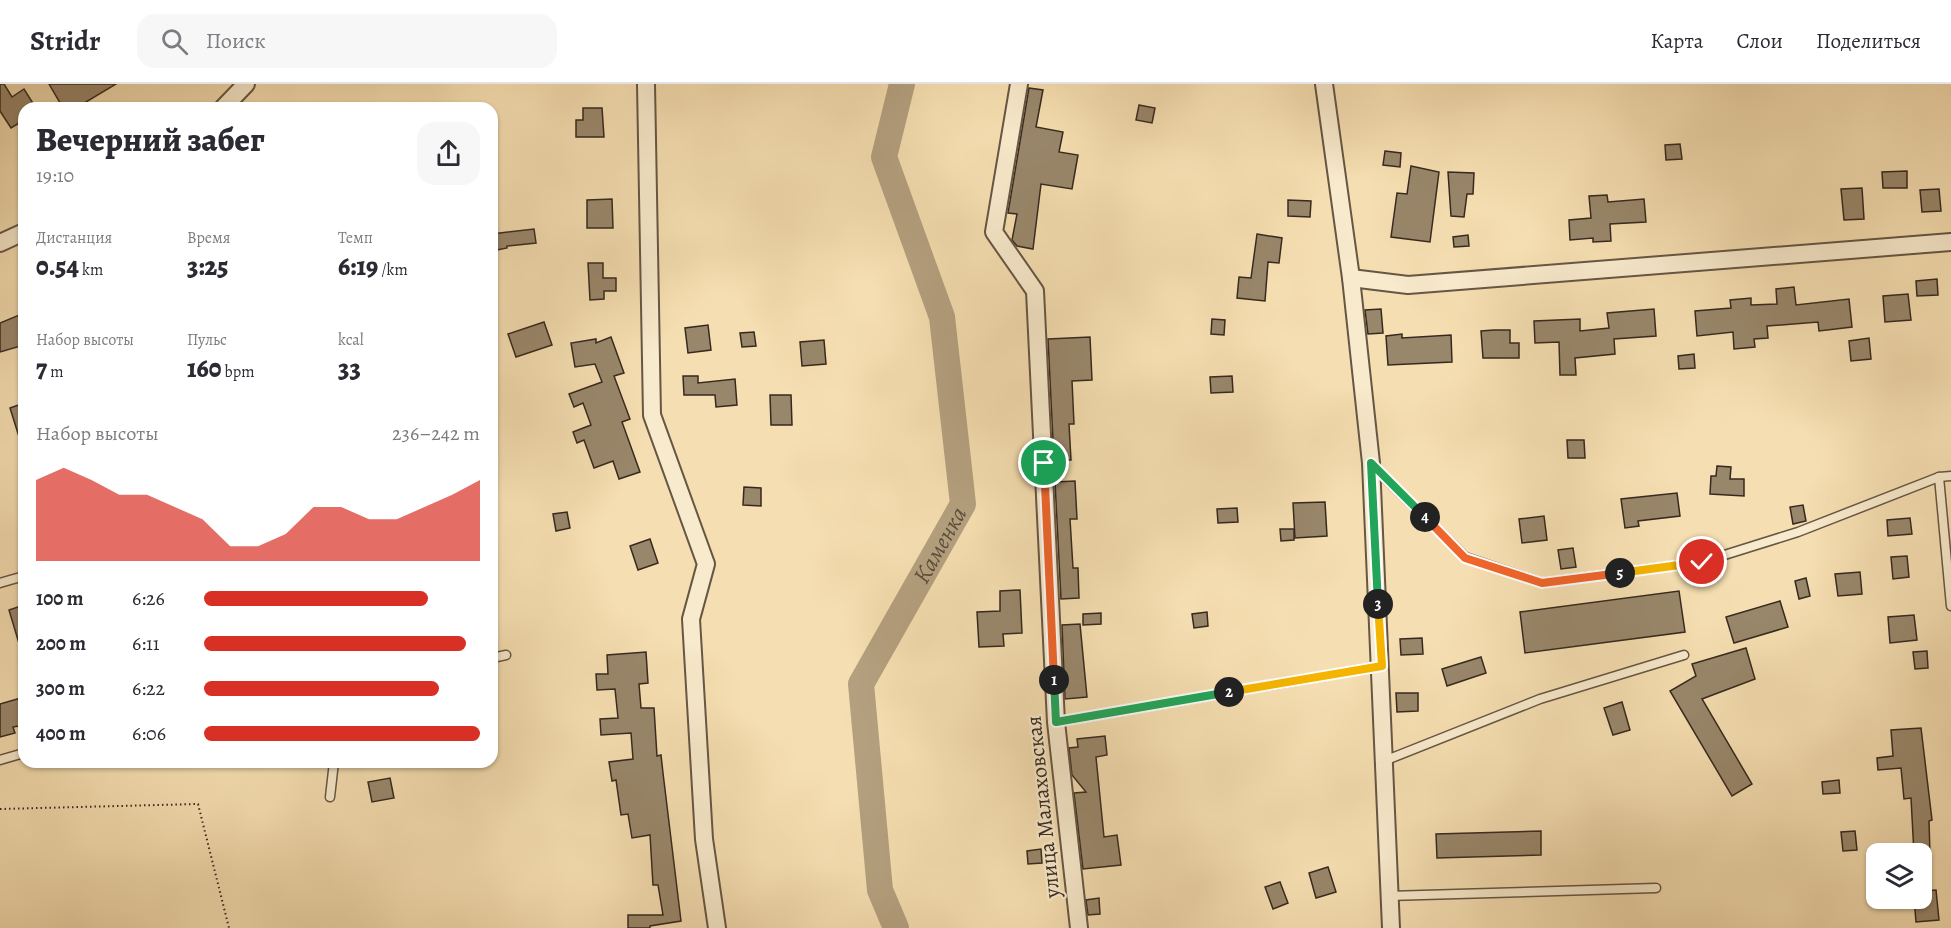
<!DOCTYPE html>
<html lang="ru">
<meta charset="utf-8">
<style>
:root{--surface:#fff;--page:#f7f7f7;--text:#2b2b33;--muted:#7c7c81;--line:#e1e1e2;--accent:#d93025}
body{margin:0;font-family:Alegreya,serif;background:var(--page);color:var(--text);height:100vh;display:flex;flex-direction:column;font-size:22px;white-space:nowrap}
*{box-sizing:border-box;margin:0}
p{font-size:20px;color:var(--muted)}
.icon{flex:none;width:33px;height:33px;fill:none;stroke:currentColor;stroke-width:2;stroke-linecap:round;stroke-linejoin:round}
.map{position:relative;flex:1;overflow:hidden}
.drawer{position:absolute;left:18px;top:18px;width:480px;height:666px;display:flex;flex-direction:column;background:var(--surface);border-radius:18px;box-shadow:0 2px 4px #0004}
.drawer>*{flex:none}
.fabs{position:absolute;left:1866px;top:759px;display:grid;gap:12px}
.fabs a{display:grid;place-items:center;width:66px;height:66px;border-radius:12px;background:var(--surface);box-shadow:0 2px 4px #0004;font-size:30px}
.pin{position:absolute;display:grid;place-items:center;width:51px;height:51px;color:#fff;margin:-26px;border:3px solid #fff;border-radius:50%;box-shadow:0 2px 6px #0007}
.km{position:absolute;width:30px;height:30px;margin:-15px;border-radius:50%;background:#222;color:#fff;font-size:16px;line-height:30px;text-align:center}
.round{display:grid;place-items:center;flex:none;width:63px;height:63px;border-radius:18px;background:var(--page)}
.overview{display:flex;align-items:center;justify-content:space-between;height:102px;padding:0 18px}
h1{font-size:33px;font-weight:800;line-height:45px}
.metrics{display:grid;grid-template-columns:repeat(3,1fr);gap:9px;height:102px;padding:6px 18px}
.metrics div{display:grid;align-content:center}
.metrics b{font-size:26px;font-weight:800}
.metrics small{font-size:16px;font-weight:400}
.metrics p{font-size:16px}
.chart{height:168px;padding:12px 18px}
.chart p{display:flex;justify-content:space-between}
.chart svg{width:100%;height:108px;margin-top:6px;fill:var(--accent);opacity:.7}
ul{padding:0 18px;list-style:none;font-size:20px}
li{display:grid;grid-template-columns:96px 72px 1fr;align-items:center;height:45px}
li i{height:15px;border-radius:8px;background:var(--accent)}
header{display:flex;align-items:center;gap:36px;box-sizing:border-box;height:84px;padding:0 30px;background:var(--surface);border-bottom:2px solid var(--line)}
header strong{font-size:28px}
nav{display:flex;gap:33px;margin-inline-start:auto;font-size:21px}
.search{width:420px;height:54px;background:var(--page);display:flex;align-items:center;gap:15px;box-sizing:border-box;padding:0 21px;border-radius:18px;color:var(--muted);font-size:22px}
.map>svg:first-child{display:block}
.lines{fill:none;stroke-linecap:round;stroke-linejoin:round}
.river{stroke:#b4a07f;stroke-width:26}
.building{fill:#99876b;stroke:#36291f;stroke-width:1.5}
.service-casing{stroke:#665644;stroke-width:11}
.minor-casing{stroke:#665644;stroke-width:20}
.path{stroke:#36291f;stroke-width:2;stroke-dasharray:1.5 3;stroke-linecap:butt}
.service{stroke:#f8eacc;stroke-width:8}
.minor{stroke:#f8eacc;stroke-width:16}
.split-1-casing{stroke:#fff;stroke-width:12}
.split-2-casing{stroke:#fff;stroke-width:12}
.split-3-casing{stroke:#fff;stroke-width:12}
.split-4-casing{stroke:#fff;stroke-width:12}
.split-5-casing{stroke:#fff;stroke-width:12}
.split-6-casing{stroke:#fff;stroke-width:12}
.split-1{stroke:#f0652b;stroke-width:8}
.split-2{stroke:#22a559;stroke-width:8}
.split-3{stroke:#f5b400;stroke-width:8}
.split-4{stroke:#22a559;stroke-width:8}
.split-5{stroke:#f0652b;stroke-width:8}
.split-6{stroke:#f5b400;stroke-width:8}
.labels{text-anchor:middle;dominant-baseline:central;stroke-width:4.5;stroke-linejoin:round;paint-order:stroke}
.street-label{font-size:22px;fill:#36291f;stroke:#f8eacc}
.water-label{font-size:24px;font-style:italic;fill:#5c4d3c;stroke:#f8eacc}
</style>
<header>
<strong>Stridr</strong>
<div class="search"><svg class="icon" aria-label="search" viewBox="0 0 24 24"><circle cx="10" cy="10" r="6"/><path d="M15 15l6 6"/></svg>Поиск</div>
<nav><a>Карта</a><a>Слои</a><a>Поделиться</a></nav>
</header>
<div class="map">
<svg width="1951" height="844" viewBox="0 0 1951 844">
<rect width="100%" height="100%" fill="#f5deb1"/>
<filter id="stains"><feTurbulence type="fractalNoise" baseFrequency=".00333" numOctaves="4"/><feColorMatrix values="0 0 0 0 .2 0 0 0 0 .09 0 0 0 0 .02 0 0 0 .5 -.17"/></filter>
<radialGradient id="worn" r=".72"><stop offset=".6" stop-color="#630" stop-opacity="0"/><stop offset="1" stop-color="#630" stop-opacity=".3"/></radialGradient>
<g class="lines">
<path class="river" id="s1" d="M896,844l-16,-38 -19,-206 102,-180 -21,-187 -58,-160 18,-73"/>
</g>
<g class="building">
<path d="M0,0h4l8,13 12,-8 12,19h-12v12l-13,8 -11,-17z"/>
<path d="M49,0h67l-40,24h-13z"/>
<path d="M1029,4l14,2 -7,37 27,5 -4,20 19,3 -6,34 -31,-5 -8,65 -16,-3 -5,-6 5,-26 -9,-1z"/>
<path d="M1139,21l16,3 -3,15 -16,-3z"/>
<path d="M583,24h19l2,29h-28v-17h7z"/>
<path d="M1680,60l2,15 -16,1 -1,-15z"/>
<path d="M1385,67l16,2 -1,14 -17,-2z"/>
<path d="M1411,82l28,6 -9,70 -39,-5 6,-44 10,1z"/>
<path d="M1907,87v17h-24l-1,-16z"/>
<path d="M1448,88l26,1 -1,21h-6l-3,23 -13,-1z"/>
<path d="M1862,104l2,31 -20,1 -3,-31z"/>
<path d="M1939,105l2,22 -19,1 -2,-22z"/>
<path d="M1607,111l1,7 36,-3 2,23 -36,2 1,17 -18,1v-4l-23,2 -1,-20 22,-2 -2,-22z"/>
<path d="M612,115l1,29h-26v-28z"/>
<path d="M1288,116l23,1 -1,16 -22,-1z"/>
<path d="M534,145l2,14 -29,3v2l-15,3v-17z"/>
<path d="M1257,150l25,4 -3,25 -11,-1 -3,39 -28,-3 2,-21 12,1z"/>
<path d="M1468,151l1,11 -15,1 -1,-10z"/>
<path d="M588,179h15v15h13v13h-12v8l-14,1z"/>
<path d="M1937,195l1,16 -21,1 -1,-15z"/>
<path d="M1794,203l2,18 53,-6 3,28 -33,4 -1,-9 -51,4 1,12 -14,1 1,8 -21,2 -1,-17 -36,4 -2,-25 36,-3 -1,-8 21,-2v7l26,-1 -1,-15z"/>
<path d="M1908,210l3,26 -26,2 -2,-26z"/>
<path d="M1381,225l2,24 -15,1 -3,-24z"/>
<path d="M1654,225l2,27 -42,3 1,15 -40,4 1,17h-16l-1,-33 -24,1 -1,-22 46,-2v12l29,-3 -2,-15z"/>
<path d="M24,229v32l-24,7v-29z"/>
<path d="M1212,235l13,1 -1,15 -13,-1z"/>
<path d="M544,238l8,23 -36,12 -8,-23z"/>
<path d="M708,241l3,25 -23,3 -3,-25z"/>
<path d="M1494,246h16v13h9v15h-36l-2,-27z"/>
<path d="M754,248l2,14 -14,1 -2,-14z"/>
<path d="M1402,250v4l49,-3 1,27 -64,3 -2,-29z"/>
<path d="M611,253l13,36 -10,3 16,43 -8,3 18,50 -21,7 -6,-18 -19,7 -10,-28 -7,3 -4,-11 18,-7 -8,-22 -9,4 -5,-13 33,-12 -7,-18 -20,3 -4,-24 25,-4v4z"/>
<path d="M1090,253l2,43 -20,1 2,43h-5l2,36h-17l-6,-121z"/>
<path d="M1869,254l2,21 -20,2 -2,-20z"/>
<path d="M824,256l2,24 -24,2 -2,-24z"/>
<path d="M1694,270l1,14 -16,1 -1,-13z"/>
<path d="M683,292h15v7l37,-4 2,26 -21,2 -1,-12h-31z"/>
<path d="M1232,292l1,16 -22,1 -1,-16z"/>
<path d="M770,311h21l1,30h-21z"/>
<path d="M24,319v40h-3l-11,-35z"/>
<path d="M1567,356h17l1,18h-17z"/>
<path d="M1717,382l14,1 -1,12h14v17l-34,-2 1,-18h5z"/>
<path d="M1075,397l2,38h-7l3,49h5l1,30 -18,1 -6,-117z"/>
<path d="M744,403l17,1v18l-18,-1z"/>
<path d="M1677,409l3,23 -42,5 1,5 -14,2 -4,-29z"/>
<path d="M1325,418l2,34 -32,2 -2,-35z"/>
<path d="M1803,421l3,16 -13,3 -3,-17z"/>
<path d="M1237,424l1,14 -20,1 -1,-14z"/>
<path d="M567,428l3,16 -14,3 -3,-17z"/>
<path d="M1544,432l3,24 -25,3 -3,-24z"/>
<path d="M1910,434l2,16 -24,2 -1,-16z"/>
<path d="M1280,445h14v11l-13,1z"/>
<path d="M650,455l8,24 -20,7 -8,-24z"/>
<path d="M1573,464l3,19 -15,2 -3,-19z"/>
<path d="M1907,472l2,21 -16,2 -2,-22z"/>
<path d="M1860,488l2,22 -24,2 -3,-22z"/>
<path d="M1806,494l4,18 -11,3 -4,-18z"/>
<path d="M1020,506l2,43 -19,1 1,12 -25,1 -2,-35 23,-1v-20z"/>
<path d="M1679,507l6,41 -160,21 -5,-41z"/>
<path d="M1780,517l8,26 -54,16 -8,-26z"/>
<path d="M24,521v44l-3,1 -12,-40z"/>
<path d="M1207,528l1,14 -14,2 -2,-14z"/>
<path d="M1101,529v11l-18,1v-11z"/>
<path d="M1914,531l3,25 -27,3 -2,-26z"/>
<path d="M1080,540l7,73 -22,2 -3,-74z"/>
<path d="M1422,554l1,16 -22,1 -1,-16z"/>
<path d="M1746,564l9,31 -53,20 50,85 -20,12 -62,-105 26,-15 -4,-12z"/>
<path d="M1927,567l1,17 -13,1 -2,-17z"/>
<path d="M646,568l2,31 -9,1 2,24h13l3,48 4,-1 2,18 18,148 -31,5v2h-22v-13h35l-5,-30h-5l-3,-50 -18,3 -4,-24 -7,1 -5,-35 -4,1 -3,-19 24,-3 -2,-26 -30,2 -1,-16 18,-1 -3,-29 -18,1 -1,-16h12l-1,-19z"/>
<path d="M1481,573l5,16 -39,13 -5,-17z"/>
<path d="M1396,609h22v18l-21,1z"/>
<path d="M24,613v28l-11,2 2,6 -15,4v-33z"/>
<path d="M1622,618l8,28 -17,5 -9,-27z"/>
<path d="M1921,644l11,92 -3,1 1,33h-16l-3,-56 -7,1 -3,-31 -23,2 -1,-12 16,-2 -2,-26z"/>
<path d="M1105,652l2,19 -11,2 8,80 13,-2 4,30 -38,4 -9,-76 12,-1 -14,-17 -3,-27 9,-1 -1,-8z"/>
<path d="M390,694l4,20 -22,4 -4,-20z"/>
<path d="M1839,696l1,13 -17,1 -1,-12z"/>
<path d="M1541,747v24l-104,3 -1,-24z"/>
<path d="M1855,747l2,19 -14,1 -2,-19z"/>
<path d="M1041,765l1,14 -14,1 -1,-13z"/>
<path d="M1328,783l8,25 -20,6 -7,-25z"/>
<path d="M1280,798l8,21 -15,6 -8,-22z"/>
<path d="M1936,806l3,30 -23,2 -2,-24h8v-7z"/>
<path d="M1099,814l1,16 -12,1 -2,-15z"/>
</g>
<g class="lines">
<defs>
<g id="service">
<path d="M1373,382l92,91 77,26 160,-21 96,-30 141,-55 12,129"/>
<path d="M1939,393l12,-1"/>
<path d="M0,499l24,-7"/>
<path d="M492,574l14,-3"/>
<path d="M1056,638l325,-56"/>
<path d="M0,676l24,-7"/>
<path d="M1384,677l156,-62 144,-44"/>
<path d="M330,713l4,-35"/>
<path d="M1388,812l268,-8"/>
</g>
<g id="minor">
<path d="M646,0l6,331 54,149 -15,55 13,220 13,89"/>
<path d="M1019,0l-25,148 41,59 21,431 23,206"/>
<path d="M1324,0l27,194 20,185 20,465"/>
<path d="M223,24l23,-24"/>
<path d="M0,159l24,-11"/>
<path d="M1351,194l57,7 543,-43"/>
</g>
</defs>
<use href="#service" class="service-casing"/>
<use href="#minor" class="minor-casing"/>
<path class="path" d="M0,725l198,-5 31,124"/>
<use href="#service" class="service"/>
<use href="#minor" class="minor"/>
</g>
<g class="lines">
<defs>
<path id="split-1" d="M1044,379l10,217"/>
<path id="split-2" d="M1054,596l2,42 173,-30"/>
<path id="split-3" d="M1229,608l153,-26 -4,-62"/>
<path id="split-4" d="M1378,520l-7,-141 54,54"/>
<path id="split-5" d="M1425,433l40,41 77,25 78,-10"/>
<path id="split-6" d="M1620,489l82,-11"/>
</defs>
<use href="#split-1" class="split-1-casing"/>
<use href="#split-2" class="split-2-casing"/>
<use href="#split-3" class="split-3-casing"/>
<use href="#split-4" class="split-4-casing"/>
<use href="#split-5" class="split-5-casing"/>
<use href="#split-6" class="split-6-casing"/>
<use href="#split-1" class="split-1"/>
<use href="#split-2" class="split-2"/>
<use href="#split-3" class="split-3"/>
<use href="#split-4" class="split-4"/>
<use href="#split-5" class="split-5"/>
<use href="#split-6" class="split-6"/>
</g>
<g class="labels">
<g class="street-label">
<text transform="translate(1043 723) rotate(-96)">улица Малаховская</text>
</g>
<g class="water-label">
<text stroke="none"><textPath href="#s1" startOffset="408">Каменка</textPath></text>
</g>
</g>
<rect width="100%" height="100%" filter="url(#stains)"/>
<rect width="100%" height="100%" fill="url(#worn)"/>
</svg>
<div class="fabs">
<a><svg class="icon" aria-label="layers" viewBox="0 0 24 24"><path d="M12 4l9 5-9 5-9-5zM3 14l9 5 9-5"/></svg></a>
</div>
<div class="pin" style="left:1044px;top:379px;background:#1e9e55"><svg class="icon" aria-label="arrive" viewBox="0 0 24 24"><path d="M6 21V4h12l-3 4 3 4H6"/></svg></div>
<div class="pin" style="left:1702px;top:478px;background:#d93025"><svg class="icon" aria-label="check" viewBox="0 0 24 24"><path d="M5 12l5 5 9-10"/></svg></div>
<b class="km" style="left:1054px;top:596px">1</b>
<b class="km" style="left:1229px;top:608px">2</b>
<b class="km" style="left:1378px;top:520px">3</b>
<b class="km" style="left:1425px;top:433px">4</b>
<b class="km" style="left:1620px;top:489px">5</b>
<section class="drawer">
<div class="overview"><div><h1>Вечерний забег</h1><p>19:10</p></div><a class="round"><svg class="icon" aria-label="share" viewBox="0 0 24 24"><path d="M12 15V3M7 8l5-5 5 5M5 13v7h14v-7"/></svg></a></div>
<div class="metrics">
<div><p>Дистанция</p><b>0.54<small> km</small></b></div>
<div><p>Время</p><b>3:25</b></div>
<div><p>Темп</p><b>6:19<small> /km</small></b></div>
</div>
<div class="metrics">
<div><p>Набор высоты</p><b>7<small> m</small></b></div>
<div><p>Пульс</p><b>160<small> bpm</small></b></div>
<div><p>kcal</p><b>33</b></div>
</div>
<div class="chart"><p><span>Набор высоты</span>236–242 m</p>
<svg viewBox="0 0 160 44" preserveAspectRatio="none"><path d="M0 44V11L10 6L20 11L30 17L40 17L50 22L60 27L70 38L80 38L90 33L100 22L110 22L120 27L130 27L140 22L150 17L160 11V44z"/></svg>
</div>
<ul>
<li><b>100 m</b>6:26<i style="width:81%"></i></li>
<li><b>200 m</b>6:11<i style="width:95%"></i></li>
<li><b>300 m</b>6:22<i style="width:85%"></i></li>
<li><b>400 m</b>6:06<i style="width:100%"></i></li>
</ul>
</section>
</div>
